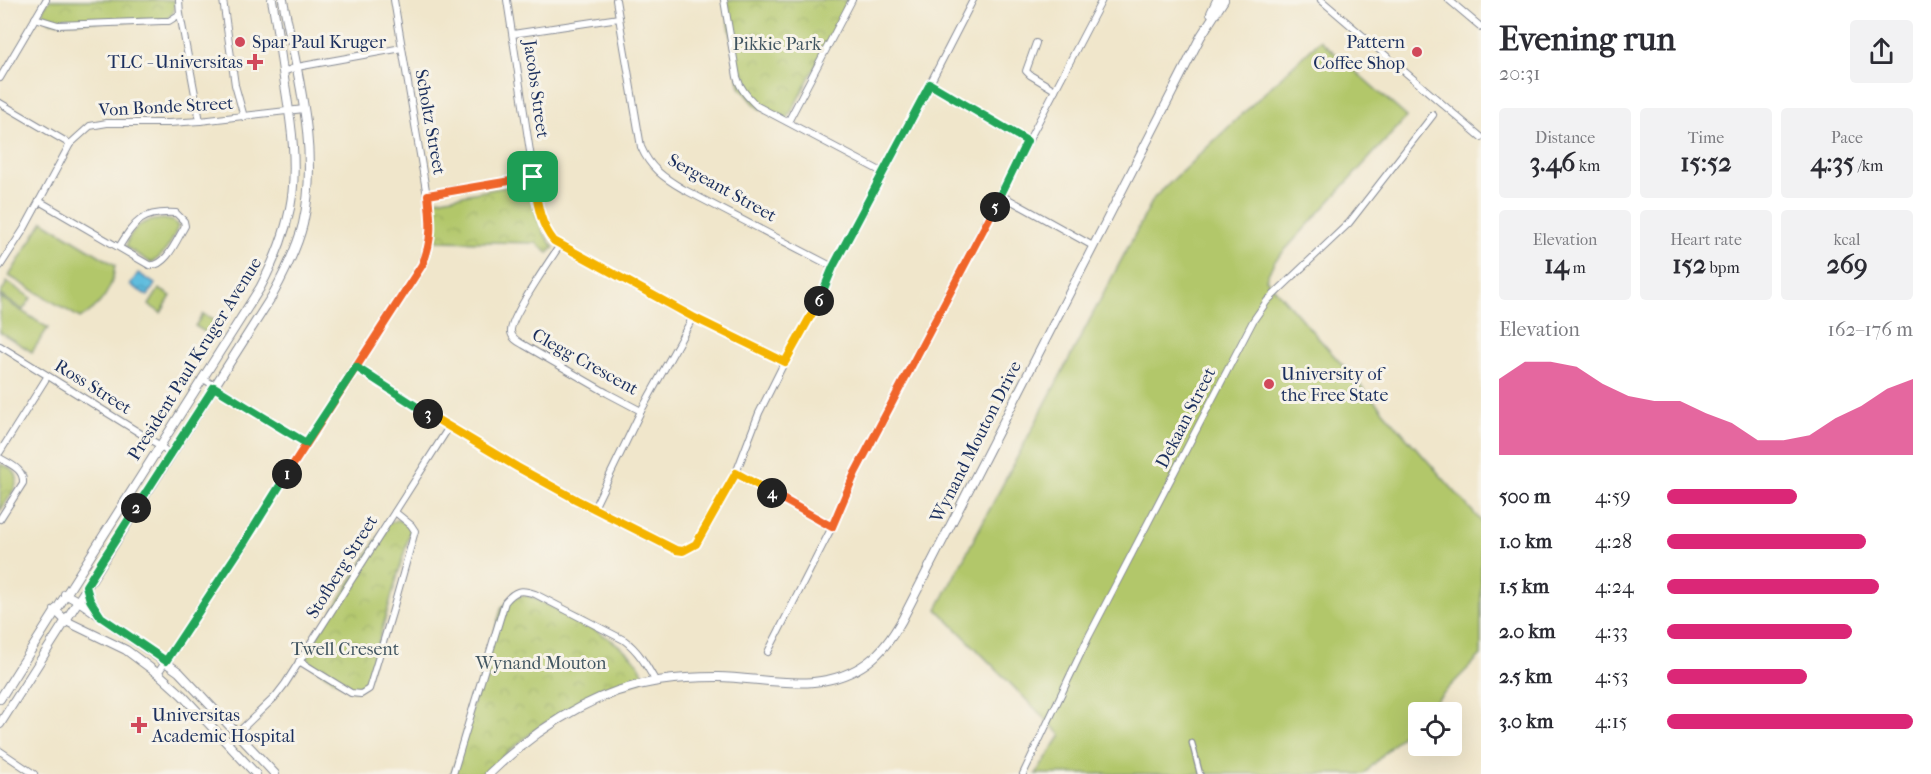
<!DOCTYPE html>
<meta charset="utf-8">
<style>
:root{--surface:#fff;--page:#f2f2f3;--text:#2b2b33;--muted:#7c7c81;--accent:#db2777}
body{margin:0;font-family:"IM FELL French Canon",serif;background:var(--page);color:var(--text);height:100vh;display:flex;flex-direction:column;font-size:22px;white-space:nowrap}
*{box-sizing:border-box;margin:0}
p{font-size:20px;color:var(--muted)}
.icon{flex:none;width:33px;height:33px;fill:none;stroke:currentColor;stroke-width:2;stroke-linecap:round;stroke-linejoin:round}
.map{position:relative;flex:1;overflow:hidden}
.drawer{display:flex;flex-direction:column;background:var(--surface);width:450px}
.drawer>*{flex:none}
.tools{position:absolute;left:1408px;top:702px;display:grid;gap:12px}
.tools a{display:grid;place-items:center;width:54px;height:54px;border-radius:6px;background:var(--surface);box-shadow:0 6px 24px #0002;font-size:30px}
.pin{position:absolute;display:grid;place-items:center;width:51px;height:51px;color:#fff;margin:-26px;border-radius:12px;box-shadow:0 3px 9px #0006}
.km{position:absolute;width:30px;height:30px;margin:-15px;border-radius:50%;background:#222;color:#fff;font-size:16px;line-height:30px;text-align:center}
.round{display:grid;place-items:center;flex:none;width:63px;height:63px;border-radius:6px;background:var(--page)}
.overview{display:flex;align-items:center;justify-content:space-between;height:102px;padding:0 18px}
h1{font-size:33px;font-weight:700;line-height:45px}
.stats{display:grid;grid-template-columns:repeat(3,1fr);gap:9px;height:102px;padding:6px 18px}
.stats div{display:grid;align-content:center;border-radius:6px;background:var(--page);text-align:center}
.stats b{font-size:26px;font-weight:700}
.stats small{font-size:16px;font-weight:400}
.stats p{font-size:16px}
.chart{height:168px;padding:12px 18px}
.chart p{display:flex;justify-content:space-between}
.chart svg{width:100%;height:108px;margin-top:6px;fill:var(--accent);opacity:.7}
ul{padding:0 18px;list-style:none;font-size:20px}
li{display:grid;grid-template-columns:96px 72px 1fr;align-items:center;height:45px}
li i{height:15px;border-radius:8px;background:var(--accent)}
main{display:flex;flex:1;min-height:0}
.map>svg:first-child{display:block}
.green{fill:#b2c76b;stroke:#667b64;stroke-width:1.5}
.park{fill:url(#park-crowns);stroke:#667b64;stroke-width:1.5}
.water{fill:url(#water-ripples);stroke:#3e769e;stroke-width:1.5}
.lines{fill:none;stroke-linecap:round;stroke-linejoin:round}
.pedestrian-casing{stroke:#868a94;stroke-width:7}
.minor-casing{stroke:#868a94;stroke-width:8}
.tertiary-casing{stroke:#868a94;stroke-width:10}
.pedestrian{stroke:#fff;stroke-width:4.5}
.minor{stroke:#fff;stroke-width:6}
.tertiary{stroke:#fff;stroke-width:8}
.split-1-casing{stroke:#fff;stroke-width:12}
.split-2-casing{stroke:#fff;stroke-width:12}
.split-3-casing{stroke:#fff;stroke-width:12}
.split-4-casing{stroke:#fff;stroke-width:12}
.split-5-casing{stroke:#fff;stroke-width:12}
.split-6-casing{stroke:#fff;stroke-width:12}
.split-7-casing{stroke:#fff;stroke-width:12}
.split-1{stroke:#f0652b;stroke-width:8}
.split-2{stroke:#22a559;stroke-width:8}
.split-3{stroke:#22a559;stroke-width:8}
.split-4{stroke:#f5b400;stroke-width:8}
.split-5{stroke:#f0652b;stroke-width:8}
.split-6{stroke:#22a559;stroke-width:8}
.split-7{stroke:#f5b400;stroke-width:8}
.poi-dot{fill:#d1495b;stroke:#f7f3e8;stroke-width:2}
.labels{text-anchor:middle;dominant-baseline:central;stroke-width:6;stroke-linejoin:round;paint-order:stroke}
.poi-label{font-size:18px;fill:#1b2f5e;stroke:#f7f3e8;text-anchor:start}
.park-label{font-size:18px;fill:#415561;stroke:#f7f3e8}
.street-label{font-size:18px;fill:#1b2f5e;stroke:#f7f3e8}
</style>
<main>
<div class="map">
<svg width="1481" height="774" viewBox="0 0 1481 774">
<defs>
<pattern id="park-crowns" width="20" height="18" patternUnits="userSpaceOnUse" patternTransform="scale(1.5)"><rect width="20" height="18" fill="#b2c76b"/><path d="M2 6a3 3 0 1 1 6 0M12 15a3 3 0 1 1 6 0" fill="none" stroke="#98ab5f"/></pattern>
<pattern id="water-ripples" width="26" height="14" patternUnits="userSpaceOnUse" patternTransform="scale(1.5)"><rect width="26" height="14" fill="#60bdde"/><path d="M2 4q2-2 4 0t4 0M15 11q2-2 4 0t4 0" fill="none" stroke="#4e9ab7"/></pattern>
</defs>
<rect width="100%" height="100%" fill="#f7f3e8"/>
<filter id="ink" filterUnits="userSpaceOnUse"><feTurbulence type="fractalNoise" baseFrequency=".0167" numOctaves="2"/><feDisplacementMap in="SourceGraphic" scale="12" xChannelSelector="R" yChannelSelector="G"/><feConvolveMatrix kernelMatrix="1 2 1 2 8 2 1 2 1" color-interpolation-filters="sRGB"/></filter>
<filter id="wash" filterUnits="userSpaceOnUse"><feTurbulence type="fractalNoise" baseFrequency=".008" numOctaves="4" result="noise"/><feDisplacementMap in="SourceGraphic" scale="24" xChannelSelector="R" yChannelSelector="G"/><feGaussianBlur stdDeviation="1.35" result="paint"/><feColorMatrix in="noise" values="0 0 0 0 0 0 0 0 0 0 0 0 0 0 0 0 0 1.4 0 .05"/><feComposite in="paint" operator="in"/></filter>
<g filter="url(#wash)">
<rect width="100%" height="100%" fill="#f0e6cb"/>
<g class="green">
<path d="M1320,40l87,77 -133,145 -8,17 215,242v134l-56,57h-6v6l-55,56h-328l25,-39 -124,-126 217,-411z"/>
<path d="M164,219l9,2 5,5c-5,14 -13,30 -27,37l-25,-16c5,-22 18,-27 38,-28z"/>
<path d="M43,221l72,44c-2,24 -15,42 -35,53l-71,-42z"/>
<path d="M7,282l24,16 -8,12 -23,-15z"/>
<path d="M159,289l12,7 -10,17 -12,-8z"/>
<path d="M0,297l48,31 -16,24 -32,-20z"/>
<path d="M203,314l18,11 -8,12 -18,-11z"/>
</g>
<g class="park">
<path d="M50,0h124c2,10 -1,16 -9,20l-114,2 -7,-6 -1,-8z"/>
<path d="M725,0h125l-63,120 -29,-12 -18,-21z"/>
<path d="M522,184l9,4c4,25 7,39 23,60l-6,5 -12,-10 -101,-2 -2,-37 3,-4z"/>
<path d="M0,464c32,9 11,30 0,47z"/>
<path d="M396,520l7,1 8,8 -43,149c-4,8 -7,12 -15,12 -15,-9 -42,-19 -47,-36l80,-130z"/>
<path d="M525,595l7,2c26,14 107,49 111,78l-3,6c-71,21 -103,43 -156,93h-32l50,-167 15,-11z"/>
</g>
<path class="water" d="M138,273l17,11 -7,12 -18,-11z"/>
</g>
<g filter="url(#ink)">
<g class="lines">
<defs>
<path id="pedestrian" d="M1192,743l8,31"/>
<g id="minor">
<path d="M179,0l1,14 20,107"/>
<path d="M223,0l12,85 9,32"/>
<path d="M507,0l32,211 9,23 12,11 133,72 92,44"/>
<path d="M616,0l25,147c9,21 23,31 42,42l150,78"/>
<path d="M724,0l13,77c3,12 11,20 20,29l127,67"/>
<path d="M1321,0l160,137"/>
<path d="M1449,0l32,27"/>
<path d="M35,18l23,7 104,-4h7l11,-7"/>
<path d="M513,34l106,-16"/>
<path d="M1036,43l-10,28 4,4 25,15"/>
<path d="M283,72l14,-5 105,-19"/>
<path d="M0,78l46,-78"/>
<path d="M930,84l97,58"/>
<path d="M0,103l70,41"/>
<path d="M788,122l64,-122"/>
<path d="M428,195l105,-18"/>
<path d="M1001,195l92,51"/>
<path d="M39,201l110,64c17,3 28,-26 36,-39l-1,-5 -8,-8c-34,-2 -41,8 -57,34"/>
<path d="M560,245c-9,14 -51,74 -49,87 1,7 8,10 13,13l83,48 34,18"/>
<path d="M0,266l24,-37 46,-85 20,-18 17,-3h62l31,-2 104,-12"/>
<path d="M0,346l159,99 12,10"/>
<path d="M356,367l93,60 68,40 147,78 19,6 13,-7 5,-7 35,-64 23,-60 26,-52 37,-66 11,-28 64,-119 76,-148"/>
<path d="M202,378l104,65"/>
<path d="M0,452l47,-75"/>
<path d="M0,458c11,7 24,11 23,25l-23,36"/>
<path d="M736,473l96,54"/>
<path d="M594,508l47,-97 52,-94"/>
<path d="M768,652l64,-125 23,-54 247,-473"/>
<path d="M299,661l52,32 10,1 8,-5 23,-76 23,-82 -4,-6 -16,-13"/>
<path d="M158,673l88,-133 60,-97 108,-165c12,-20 18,-35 17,-58l-37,-220"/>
<path d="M228,742l47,-45 10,-13 164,-257"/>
<path d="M0,751l34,23"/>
<path d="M453,774l52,-172c10,-12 16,-13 30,-8l89,46c15,11 23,26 32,42"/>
<path d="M1023,774l66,-138 164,-315 14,-20 82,-78 84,-108"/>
</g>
<g id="tertiary">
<path d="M1211,13l6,-13"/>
<path d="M86,586l4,14 8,12"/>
<path d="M65,594l18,10 96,68 96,102"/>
<path d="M55,610l11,11 60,29 35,26 21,19 74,79"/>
<path d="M0,699l260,-411c39,-74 39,-116 26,-197 -5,-30 -8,-61 -14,-91"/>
<path d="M0,724l272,-428c12,-22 25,-47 31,-72 17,-74 -6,-151 -20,-224"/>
<path d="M489,774c47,-45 104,-83 169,-93 20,-3 40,-4 60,-4 51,1 104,19 150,-15 15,-11 25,-26 34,-42l299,-584 23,-36"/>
</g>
</defs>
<use href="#pedestrian" class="pedestrian-casing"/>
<use href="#minor" class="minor-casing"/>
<use href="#tertiary" class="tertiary-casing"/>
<use href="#pedestrian" class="pedestrian"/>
<use href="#minor" class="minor"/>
<use href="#tertiary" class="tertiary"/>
</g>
</g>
<g class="lines" filter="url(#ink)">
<defs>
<path id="split-1" d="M287,474l135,-209c11,-24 9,-44 6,-70l105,-18"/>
<path id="split-2" d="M136,508l-50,78 4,14 11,17 65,44 80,-121 41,-66"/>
<path id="split-3" d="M136,508l78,-121 92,56 50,-76 72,47"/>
<path id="split-4" d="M428,414l89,53 60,33 99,50 7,1 13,-7 40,-71 36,20"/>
<path id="split-5" d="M772,493l60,34 23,-54 140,-266"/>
<path id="split-6" d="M819,301l14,-34 97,-183 97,57 -32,66"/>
<path id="split-7" d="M533,177c4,23 6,46 21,64l139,76 92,45 34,-61"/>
</defs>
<use href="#split-1" class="split-1-casing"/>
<use href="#split-2" class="split-2-casing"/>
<use href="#split-3" class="split-3-casing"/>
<use href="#split-4" class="split-4-casing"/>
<use href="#split-5" class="split-5-casing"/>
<use href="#split-6" class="split-6-casing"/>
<use href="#split-7" class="split-7-casing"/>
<use href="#split-1" class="split-1"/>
<use href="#split-2" class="split-2"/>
<use href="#split-3" class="split-3"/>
<use href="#split-4" class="split-4"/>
<use href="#split-5" class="split-5"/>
<use href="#split-6" class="split-6"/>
<use href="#split-7" class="split-7"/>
</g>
<g class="poi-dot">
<circle cx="240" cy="42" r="6"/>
<circle cx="1417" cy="52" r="6"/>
<path d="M252 53h6v6h6v6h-6v6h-6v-6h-6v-6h6z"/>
<circle cx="1269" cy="384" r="6"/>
<path d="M136 716h6v6h6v6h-6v6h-6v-6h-6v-6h6z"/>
</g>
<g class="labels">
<g class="poi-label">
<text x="252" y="42">Spar Paul Kruger</text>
<text x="1405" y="42" text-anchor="end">Pattern<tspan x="1405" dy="21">Coffee Shop</tspan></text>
<text x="243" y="62" text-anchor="end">TLC - Universitas</text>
<text x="1281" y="374">University of<tspan x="1281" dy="21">the Free State</tspan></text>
<text x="152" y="715">Universitas<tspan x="152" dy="21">Academic Hospital</tspan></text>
</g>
<g class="park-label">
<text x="777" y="44">Pikkie Park</text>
<text x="345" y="649">Twell Cresent</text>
<text x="541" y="663">Wynand Mouton</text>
</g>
<g class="street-label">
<text transform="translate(536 89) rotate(82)">Jacobs Street</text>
<text transform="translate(166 107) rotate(-3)">Von Bonde Street</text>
<text transform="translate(430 122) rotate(80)">Scholtz Street</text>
<text transform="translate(722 188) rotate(29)">Sergeant Street</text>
<text transform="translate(195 359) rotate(-58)">President Paul Kruger Avenue</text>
<text transform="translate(585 362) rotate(29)">Clegg Crescent</text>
<text transform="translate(93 387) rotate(32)">Ross Street</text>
<text transform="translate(1186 418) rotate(-63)">Dekaan Street</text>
<text transform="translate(976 442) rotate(-63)">Wynand Mouton Drive</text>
<text transform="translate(342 567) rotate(-58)">Stofberg Street</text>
</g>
</g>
</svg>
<div class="tools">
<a><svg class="icon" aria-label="locate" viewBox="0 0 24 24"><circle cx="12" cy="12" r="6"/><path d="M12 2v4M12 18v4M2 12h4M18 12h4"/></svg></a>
</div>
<div class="pin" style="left:533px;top:177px;background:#1e9e55"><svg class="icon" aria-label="arrive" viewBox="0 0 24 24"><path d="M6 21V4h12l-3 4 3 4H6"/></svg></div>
<b class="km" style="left:287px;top:474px">1</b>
<b class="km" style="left:136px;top:508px">2</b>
<b class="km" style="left:428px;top:414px">3</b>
<b class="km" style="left:772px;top:493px">4</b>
<b class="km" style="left:995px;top:207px">5</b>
<b class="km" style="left:819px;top:301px">6</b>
</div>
<section class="drawer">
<div class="overview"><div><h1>Evening run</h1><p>20:31</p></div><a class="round"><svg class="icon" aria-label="share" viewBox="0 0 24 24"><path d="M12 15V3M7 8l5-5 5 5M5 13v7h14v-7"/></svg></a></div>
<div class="stats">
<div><p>Distance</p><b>3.46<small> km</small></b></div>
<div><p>Time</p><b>15:52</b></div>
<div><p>Pace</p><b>4:35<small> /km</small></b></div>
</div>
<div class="stats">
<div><p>Elevation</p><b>14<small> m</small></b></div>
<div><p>Heart rate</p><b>152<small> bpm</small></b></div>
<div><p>kcal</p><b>269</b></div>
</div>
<div class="chart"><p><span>Elevation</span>162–176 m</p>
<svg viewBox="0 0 160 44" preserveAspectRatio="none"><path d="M0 44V13L10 6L20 6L30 8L40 15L50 20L60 22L70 22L80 27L90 31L100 38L110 38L120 36L130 29L140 24L150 17L160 13V44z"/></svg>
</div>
<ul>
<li><b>500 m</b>4:59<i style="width:53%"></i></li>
<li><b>1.0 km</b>4:28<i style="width:81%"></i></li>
<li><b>1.5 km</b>4:24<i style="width:86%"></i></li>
<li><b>2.0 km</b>4:33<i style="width:75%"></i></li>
<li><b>2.5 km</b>4:53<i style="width:57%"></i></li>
<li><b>3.0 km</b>4:15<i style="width:100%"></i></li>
</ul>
</section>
</main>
